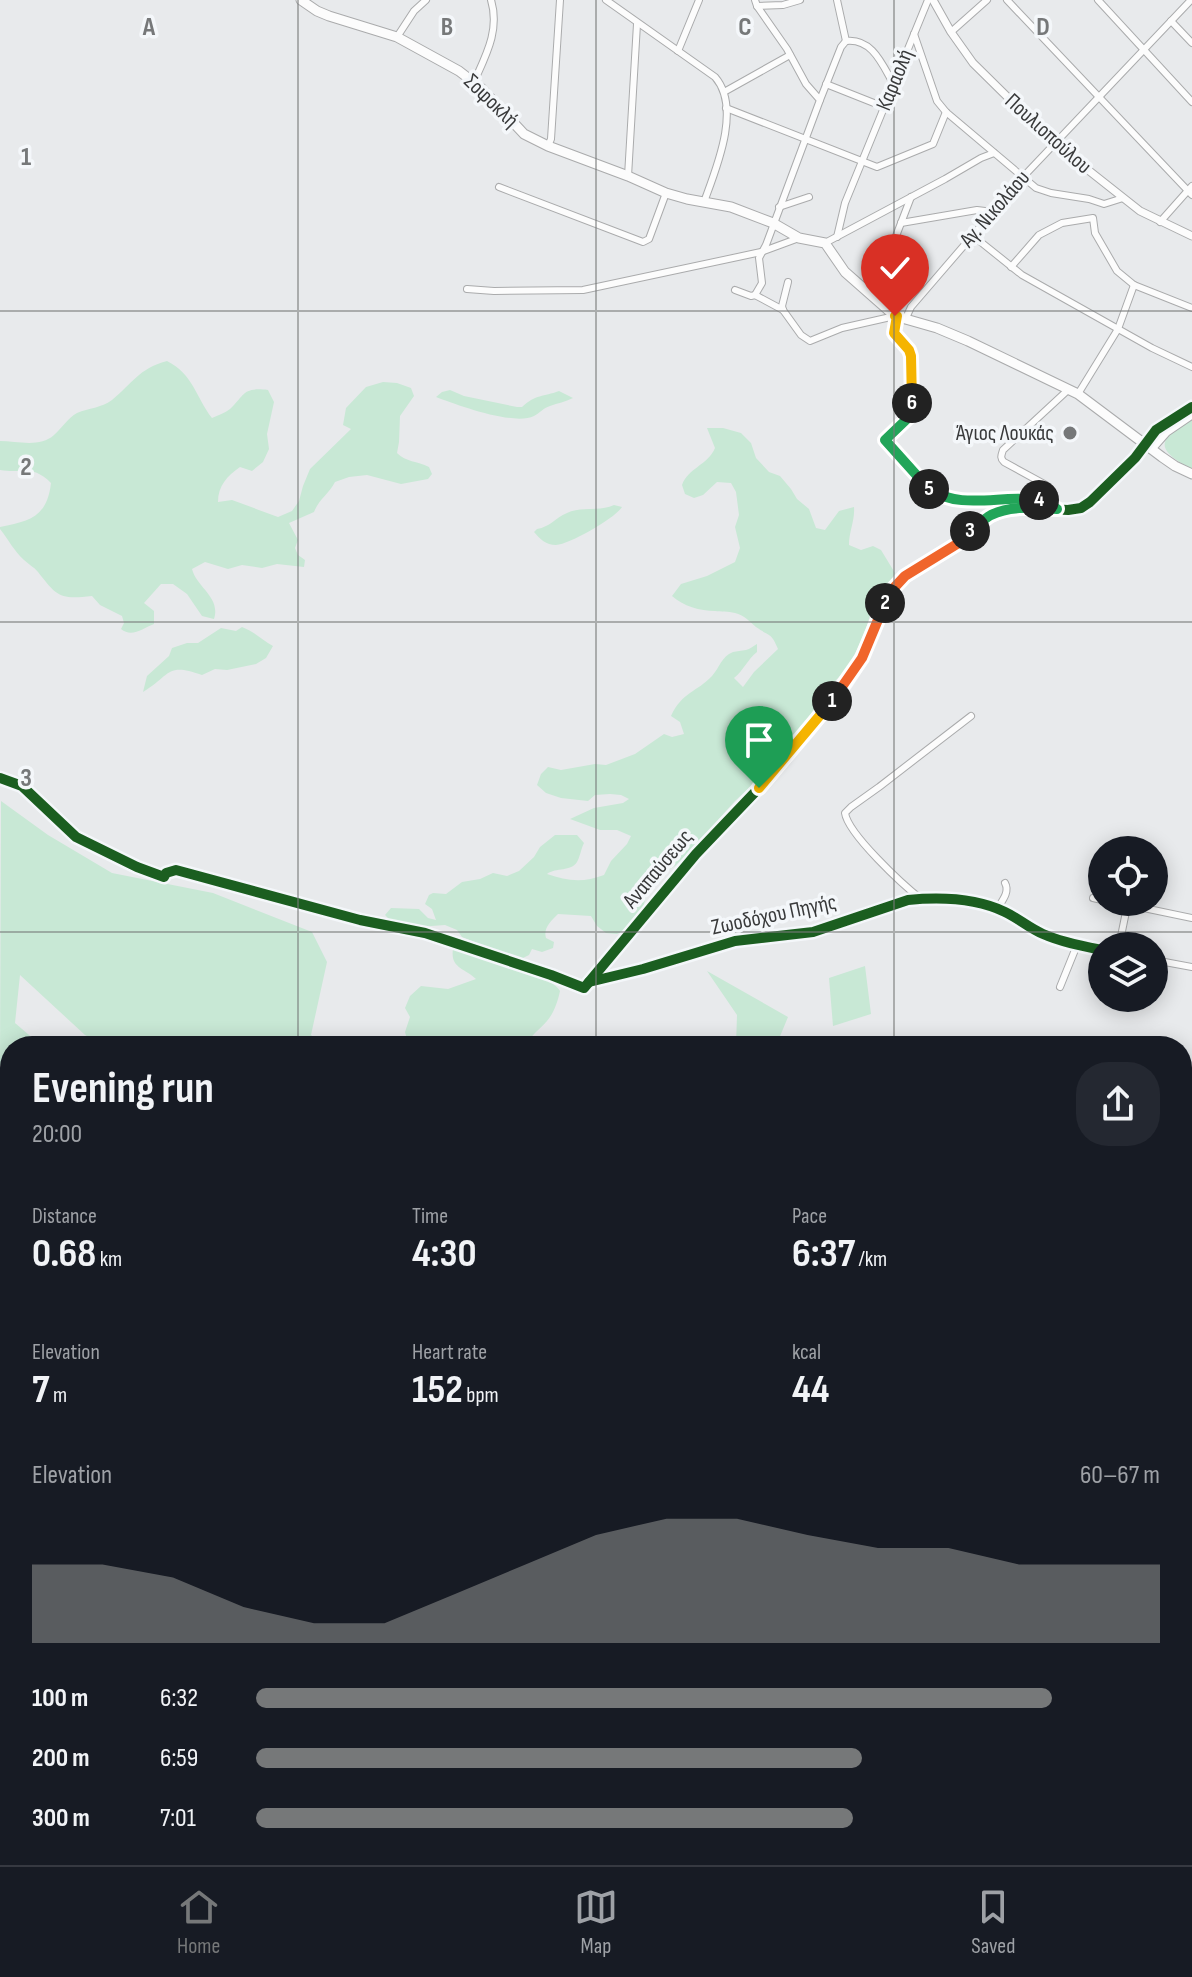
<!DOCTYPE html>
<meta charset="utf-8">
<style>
:root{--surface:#171b24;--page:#242831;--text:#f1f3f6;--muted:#9ea1a6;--line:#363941;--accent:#767879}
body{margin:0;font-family:"Sofia Sans Condensed",sans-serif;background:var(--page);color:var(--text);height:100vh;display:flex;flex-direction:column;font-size:30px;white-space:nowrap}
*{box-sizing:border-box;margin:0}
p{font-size:26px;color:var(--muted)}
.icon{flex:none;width:44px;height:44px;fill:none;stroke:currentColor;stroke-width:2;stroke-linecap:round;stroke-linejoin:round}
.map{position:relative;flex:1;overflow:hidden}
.drawer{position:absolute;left:0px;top:1036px;width:1192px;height:830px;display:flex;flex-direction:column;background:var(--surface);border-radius:32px 32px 0 0;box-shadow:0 4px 20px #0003}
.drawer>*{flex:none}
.fabs{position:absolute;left:1088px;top:836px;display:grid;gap:16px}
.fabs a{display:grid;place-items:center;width:80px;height:80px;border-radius:50%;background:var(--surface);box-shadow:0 4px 20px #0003;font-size:40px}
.pin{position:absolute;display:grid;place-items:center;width:68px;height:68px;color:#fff;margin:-82px -34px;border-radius:50% 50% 50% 0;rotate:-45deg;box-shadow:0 0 8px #0007}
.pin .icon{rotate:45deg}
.km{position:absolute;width:40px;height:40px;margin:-20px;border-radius:50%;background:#222;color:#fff;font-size:22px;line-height:40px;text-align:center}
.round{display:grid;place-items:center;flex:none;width:84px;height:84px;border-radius:32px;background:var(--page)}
.head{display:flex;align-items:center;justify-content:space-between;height:136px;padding:0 32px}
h1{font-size:44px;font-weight:700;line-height:60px}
.figures{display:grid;grid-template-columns:repeat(3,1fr);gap:12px;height:136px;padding:8px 32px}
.figures div{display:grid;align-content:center}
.figures b{font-size:40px;font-weight:700}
.figures small{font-size:22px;font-weight:400}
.figures p{font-size:22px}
.chart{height:224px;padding:16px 32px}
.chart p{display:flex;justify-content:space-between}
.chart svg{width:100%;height:144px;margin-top:8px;fill:var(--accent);opacity:.7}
ul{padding:0 32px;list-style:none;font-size:26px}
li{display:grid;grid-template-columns:128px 96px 1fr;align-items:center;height:60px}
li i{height:20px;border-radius:10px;background:var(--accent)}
.menu{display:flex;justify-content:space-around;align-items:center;height:112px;border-top:2px solid var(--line);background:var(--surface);font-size:22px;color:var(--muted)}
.menu a{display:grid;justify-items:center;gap:4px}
.menu .selected{color:var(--accent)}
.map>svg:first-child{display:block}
.green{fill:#c8e8d5}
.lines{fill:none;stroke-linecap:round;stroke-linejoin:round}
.minor-casing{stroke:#aaabac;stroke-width:8}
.tertiary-casing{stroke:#aaabac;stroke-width:9}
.primary-casing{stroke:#aaabac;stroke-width:11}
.minor{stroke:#fcfcfc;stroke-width:6}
.tertiary{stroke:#fcfcfc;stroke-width:7}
.primary{stroke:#fcfcfc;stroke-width:9}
.cycleway-casing{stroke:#f4f7fa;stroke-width:15}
.cycleway{stroke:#1b5e20;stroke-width:10}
.split-1-casing{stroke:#fff;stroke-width:16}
.split-2-casing{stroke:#fff;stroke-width:16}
.split-3-casing{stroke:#fff;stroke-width:16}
.split-4-casing{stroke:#fff;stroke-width:16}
.split-5-casing{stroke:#fff;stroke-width:16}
.split-6-casing{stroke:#fff;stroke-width:16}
.split-7-casing{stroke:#fff;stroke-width:16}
.split-1{stroke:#f5b400;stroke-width:10}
.split-2{stroke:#f0652b;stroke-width:10}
.split-3{stroke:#f0652b;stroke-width:10}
.split-4{stroke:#22a559;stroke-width:10}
.split-5{stroke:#22a559;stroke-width:10}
.split-6{stroke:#22a559;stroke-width:10}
.split-7{stroke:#f5b400;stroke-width:10}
.grid{fill:none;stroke:#767879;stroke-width:2;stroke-opacity:0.55}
.poi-dot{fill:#767879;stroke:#f4f7fa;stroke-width:3}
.labels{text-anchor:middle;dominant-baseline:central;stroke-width:7;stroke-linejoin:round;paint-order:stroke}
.street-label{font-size:22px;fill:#393a3b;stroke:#f4f7fa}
.poi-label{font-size:22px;fill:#393a3b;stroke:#f4f7fa;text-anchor:end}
.grid-label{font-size:26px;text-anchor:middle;font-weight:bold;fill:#767879;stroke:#f4f7fa;stroke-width:7;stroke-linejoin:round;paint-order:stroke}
</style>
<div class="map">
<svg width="1192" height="1865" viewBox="0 0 1192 1865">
<rect width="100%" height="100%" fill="#e8eaec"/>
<g class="green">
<path d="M167,361c27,14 28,35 45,57 6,-3 13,-5 18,-9 15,-14 12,-22 38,-19l6,12 -7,32 2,15 -6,13 -11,9 -12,-4c-13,9 -22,19 -22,35l14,-2 46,17 14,-6 7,-10 4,-15 7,-17 41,-40 -8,-4 3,-17 20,-21 17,-5 14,1 14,5 3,8 -14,20 -1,26 -2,11c9,9 20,8 32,14l3,7 -4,5 -27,5 -34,-9 -18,2 -14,5c-6,12 -16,17 -21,30l-25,11 9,17 -3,8 3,7 7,5 -1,7 -27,-3 -15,4 -20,-3 -14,4 -23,-7 -13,7c5,19 29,28 22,50l-12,-3 -15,-22 -14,-10h-12l-17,19 10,8v13c-11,4 -22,14 -33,5l3,-6 -2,-7 -22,-11 -8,-9c-33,4 -35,0 -54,-24 -4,-5 -10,-8 -14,-12 -10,-9 -16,-21 -24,-31v-2c30,-6 47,-10 51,-44 -19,-19 -29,-9 -51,-13v-29c17,0 40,7 54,-6 8,-7 14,-17 23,-22 12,-5 24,-5 35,-13 21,-17 26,-31 55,-39z"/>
<path d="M450,390l14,6 53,11h5c14,-13 21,-10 37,-16l14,7c-8,4 -15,5 -23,8 -7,2 -10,7 -16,10 -20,10 -77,-11 -98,-19l6,-5z"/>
<path d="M1192,418v51c-39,-20 -34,-30 0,-51z"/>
<path d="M707,428h16l18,5 10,10 5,15 13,14 11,4 11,13 6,10 12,10 7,19 9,2 14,-19 15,-4c1,14 -5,24 -5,38l12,5 12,-4 8,4 14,23 -5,13 -17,19 -9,31 -17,33 -14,14 -33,46 -49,57 -16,15 -47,52 -13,13 -25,17 -8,28 -13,17 -12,6 -11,-1 -9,-7 -6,-10 -33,-2c-7,7 -15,14 -12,24l8,4 -1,6 -11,4 -10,-3 -3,6 -10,5 -57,-23 -5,-7 -12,-5 -27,2 -26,-5 -7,-7 6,-7 28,1 9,9 8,2 -4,-11 -7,-5 4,-9 4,-2 13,1 16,-12 18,-3 13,-6 14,3 12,-5 15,-14 6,-10 15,-12h22l7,8c-3,6 -4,14 -7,19 -6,10 -21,5 -30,12 20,7 36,9 57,1l7,-14 16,-17 4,-8 -14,-6h-17l-30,-11 24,-11 29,-5 6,-4 -8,-4 -11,-1 -15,1 -7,6 -27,-3 -15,-5 -9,-8 4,-11 7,-7 13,3 34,-6 11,1 29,-11 29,-20 8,3 12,-3 -4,-12 -9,-6c11,-24 26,-24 41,-40 8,-9 9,-19 21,-24 4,-1 8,-1 13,-2 4,-1 7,-4 11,-6v8c-10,8 -13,18 -23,26l9,9 11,-15 24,-23c-7,-17 -8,-12 -22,-22 -7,-6 -12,-12 -21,-14 -7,-2 -14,-1 -20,-2 -15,0 -32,-5 -43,-15l9,-12 26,-8 28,-14 5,-14 -5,-21 4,-12 -3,-23 -5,-9 -14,-1 -14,13 -9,3 -9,-4 -3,-9c6,-17 26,-20 33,-37z"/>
<path d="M614,505l8,2c-8,12 -52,37 -66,38 -10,0 -16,-6 -22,-13l3,-3c13,-2 18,-11 30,-16 14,-7 32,-1 47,-8z"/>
<path d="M242,627c13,5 20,13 31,19l-7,12 -10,6 -29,6 -12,-1 -13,6c-36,-13 -31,0 -59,17l4,-16 22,-20 3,-8 15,-5h11l23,-15 15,3z"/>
<path d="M1,801l47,34 64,38 101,20 99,39 15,30 -16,73 12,11h-217l-21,-11 -65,-60 -5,48 27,23h-32v20l-10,-1z"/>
<path d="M453,949c23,5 96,24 107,42 -2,10 -6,22 -13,30 -8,9 -16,14 -22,25h-116l-4,-14 5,-15 -5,-9 5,-12 11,-10 27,3 28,-10c-12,-11 -26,-11 -23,-30z"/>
<path d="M865,966l6,48 -38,12 -4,-48z"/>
<path d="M707,971l81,46 -12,29h-40l1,-31z"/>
<path d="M0,1092l10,2v128h-10z"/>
</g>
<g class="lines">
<defs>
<g id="minor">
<path d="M606,0l109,77c27,31 1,92 -11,125"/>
<path d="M837,0l9,41"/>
<path d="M1007,0l185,195"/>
<path d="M1098,0l94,102"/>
<path d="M757,6l26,-1 17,-5"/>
<path d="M1171,21l21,22"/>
<path d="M951,32l36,-32"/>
<path d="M914,34l23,67 9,11 90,76 15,5 38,6 15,5 19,-6"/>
<path d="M397,37l17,-26 12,-11"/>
<path d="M846,41c26,-3 36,23 47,42"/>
<path d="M678,51l21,-51"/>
<path d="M474,82c12,-27 26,-52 17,-82"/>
<path d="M826,84l58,23"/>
<path d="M724,92l66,-37"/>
<path d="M820,100l21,-53 5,-6"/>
<path d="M726,108l151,59 56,-23 13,-32"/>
<path d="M548,146l3,-7 9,-139"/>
<path d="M628,176l9,-152"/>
<path d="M499,187l144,55 6,-3 17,-46"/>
<path d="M779,207l30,-10"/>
<path d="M1160,222l32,-36"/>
<path d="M901,223l76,-13 16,2"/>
<path d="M972,235l50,40 130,73 40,19"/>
<path d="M837,237l8,-34 83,-203"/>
<path d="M825,243l120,-64 36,-21 13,-5"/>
<path d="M888,257l23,-60"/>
<path d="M1011,267l28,-32 23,-12 31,-5 2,15 22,38 17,14 58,23"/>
<path d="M788,282l-6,24 1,4 18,25 9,6 32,-13 53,-12"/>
<path d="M467,289l27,2 89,-1 178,-38 38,-14"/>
<path d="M735,290l16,6 4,-1 7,-12 -3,-25 7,-13 54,-145 -14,-16 -19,-35 -30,-43 -2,-6"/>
<path d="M755,295l28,15"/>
<path d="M897,316l-3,17 15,17 2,6 1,51 -2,6 -25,27 39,45c38,33 90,-1 130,22"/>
<path d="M905,320l6,-13 112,-130 168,-177"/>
<path d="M1078,394l40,-65 16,-44"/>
<path d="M1046,485l-42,-23c-4,-4 -3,-6 -1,-12l66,-61"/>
<path d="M0,778l22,8 54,51 61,30 27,10 2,-4 10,-3 184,50 65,13 126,42 33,13 112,-134 63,-66 49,-57 38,-48 16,-25 20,-49 10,-19 13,-14 52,-32 32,-28 15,-6 22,-2 42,2 13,-2 9,-6 45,-44 10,-14"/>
<path d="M1093,898l9,2"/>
<path d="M921,899c-18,-14 -73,-65 -76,-86l6,-6 28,-20 92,-71"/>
<path d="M1115,902l77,16"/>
<path d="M997,909c5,-8 13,-17 8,-26"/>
<path d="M1119,946l9,-44"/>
<path d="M1154,960l38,7"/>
<path d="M591,981l52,-12 92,-28 78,-9 95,-32c31,-3 68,-2 97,12 13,6 24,16 38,22 18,8 39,12 59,16"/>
<path d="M1060,987l17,-42"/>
<path d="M0,1136l10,2"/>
<path d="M0,1175l10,1"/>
</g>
<g id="tertiary">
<path d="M933,0l18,32 22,31 81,80 86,68 52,25"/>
<path d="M1145,443l11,-13 36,-23"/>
<path d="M1152,449l15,-17 25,-17"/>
</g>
<path id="primary" d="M301,0l16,11 12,5 68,21 62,34 22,17 43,46 24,12 80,30 38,17 21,6 44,8 42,16 26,15 26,5 20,29 50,44 42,12 31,13 110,53 84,63 13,9 17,8"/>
</defs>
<use href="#minor" class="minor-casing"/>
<use href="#tertiary" class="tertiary-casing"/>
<use href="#primary" class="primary-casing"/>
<use href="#minor" class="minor"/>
<use href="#tertiary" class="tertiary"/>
<use href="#primary" class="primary"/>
<defs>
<g id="cycleway">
<path d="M0,778l22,8 54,51 61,30 27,10 2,-4 10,-3 184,50 65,13 126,42 33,13 112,-134 63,-66 49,-57 38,-48 16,-25 20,-49 10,-19 13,-14 52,-32 32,-28 15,-6 22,-2 42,2 13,-2 9,-6 45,-44 21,-28 36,-23"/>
<path d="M589,982l54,-13 92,-28 78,-9 95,-32c31,-3 68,-2 97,12 13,6 24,16 38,22 18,8 39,12 59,16"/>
</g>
</defs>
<use href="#cycleway" class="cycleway-casing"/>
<use href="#cycleway" class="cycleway"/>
</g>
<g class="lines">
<defs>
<path id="split-1" d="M759,788l73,-87"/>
<path id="split-2" d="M832,701l30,-43 23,-55"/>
<path id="split-3" d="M885,603l7,-13 13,-14 52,-32 13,-13"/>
<path id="split-4" d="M970,531c7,-5 14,-12 21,-16 20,-10 44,-7 66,-6l-18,-9"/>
<path id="split-5" d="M929,489c33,22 73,5 110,11"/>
<path id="split-6" d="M912,403l-3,14 -24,23 44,49"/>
<path id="split-7" d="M895,316h2l-3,17 15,17 2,6 1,47"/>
</defs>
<use href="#split-1" class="split-1-casing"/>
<use href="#split-2" class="split-2-casing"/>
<use href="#split-3" class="split-3-casing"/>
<use href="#split-4" class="split-4-casing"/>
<use href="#split-5" class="split-5-casing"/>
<use href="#split-6" class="split-6-casing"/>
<use href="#split-7" class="split-7-casing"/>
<use href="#split-1" class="split-1"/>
<use href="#split-2" class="split-2"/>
<use href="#split-3" class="split-3"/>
<use href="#split-4" class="split-4"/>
<use href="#split-5" class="split-5"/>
<use href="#split-6" class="split-6"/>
<use href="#split-7" class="split-7"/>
</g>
<path class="grid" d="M298,0v1046M596,0v1046M894,0v1046M0,311h1192M0,622h1192M0,932h1192M0,1243h10M1182,1243h10M0,1554h10M1182,1554h10M298,1856v9M596,1856v9M894,1856v9"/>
<circle class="poi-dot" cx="1070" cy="433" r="8"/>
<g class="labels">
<g class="street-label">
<text transform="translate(895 80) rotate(-68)">Καραολή</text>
<text transform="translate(491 101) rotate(44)">Σοφοκλή</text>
<text transform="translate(1048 134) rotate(42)">Πουλιοπούλου</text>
<text transform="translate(995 209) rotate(-49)">Αγ. Νικολάου</text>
<text transform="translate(658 869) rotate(-50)">Αναπαύσεως</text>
<text transform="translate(774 915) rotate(-12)">Ζωοδόχου Πηγής</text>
</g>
<g class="poi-label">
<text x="1054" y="433">Άγιος Λουκάς</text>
</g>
</g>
<g class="grid-label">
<text x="149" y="35">A</text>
<text x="447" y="35">B</text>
<text x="745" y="35">C</text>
<text x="1043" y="35">D</text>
<text x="26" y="165">1</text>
<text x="26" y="475">2</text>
<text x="26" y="786">3</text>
</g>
</svg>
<div class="fabs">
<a><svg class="icon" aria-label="locate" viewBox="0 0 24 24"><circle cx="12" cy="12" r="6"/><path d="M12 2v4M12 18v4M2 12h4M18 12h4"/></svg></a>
<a><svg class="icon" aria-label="layers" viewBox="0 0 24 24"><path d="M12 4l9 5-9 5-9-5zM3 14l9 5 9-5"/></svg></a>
</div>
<div class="pin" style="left:759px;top:788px;background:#1e9e55"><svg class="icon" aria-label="arrive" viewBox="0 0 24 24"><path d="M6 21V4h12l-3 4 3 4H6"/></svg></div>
<div class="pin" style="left:895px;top:316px;background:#d93025"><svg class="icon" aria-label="check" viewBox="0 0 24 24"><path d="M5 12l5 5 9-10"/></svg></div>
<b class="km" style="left:832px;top:701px">1</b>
<b class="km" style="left:885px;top:603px">2</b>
<b class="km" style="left:970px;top:531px">3</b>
<b class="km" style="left:1039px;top:500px">4</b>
<b class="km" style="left:929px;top:489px">5</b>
<b class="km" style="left:912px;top:403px">6</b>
<section class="drawer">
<div class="head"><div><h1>Evening run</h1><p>20:00</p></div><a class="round"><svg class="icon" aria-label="share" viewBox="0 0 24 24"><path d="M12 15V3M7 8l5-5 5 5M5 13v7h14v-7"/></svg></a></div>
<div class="figures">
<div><p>Distance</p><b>0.68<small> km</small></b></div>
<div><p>Time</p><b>4:30</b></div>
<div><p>Pace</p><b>6:37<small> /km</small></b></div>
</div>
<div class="figures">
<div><p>Elevation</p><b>7<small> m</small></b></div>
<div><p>Heart rate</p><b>152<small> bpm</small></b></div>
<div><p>kcal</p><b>44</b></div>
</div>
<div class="chart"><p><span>Elevation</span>60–67 m</p>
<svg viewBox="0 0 160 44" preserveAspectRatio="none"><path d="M0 44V20L10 20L20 24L30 33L40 38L50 38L60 29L70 20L80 11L90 6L100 6L110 11L120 15L130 15L140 20L150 20L160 20V44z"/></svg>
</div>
<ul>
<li><b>100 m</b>6:32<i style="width:88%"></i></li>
<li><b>200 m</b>6:59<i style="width:67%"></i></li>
<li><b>300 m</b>7:01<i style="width:66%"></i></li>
</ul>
</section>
</div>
<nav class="menu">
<a class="selected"><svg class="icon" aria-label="home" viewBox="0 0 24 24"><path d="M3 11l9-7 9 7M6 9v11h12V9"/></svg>Home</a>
<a><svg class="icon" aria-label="map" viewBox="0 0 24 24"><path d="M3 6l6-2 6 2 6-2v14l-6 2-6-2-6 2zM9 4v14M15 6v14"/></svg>Map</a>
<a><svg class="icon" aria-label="saved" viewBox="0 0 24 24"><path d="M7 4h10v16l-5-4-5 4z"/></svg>Saved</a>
</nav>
